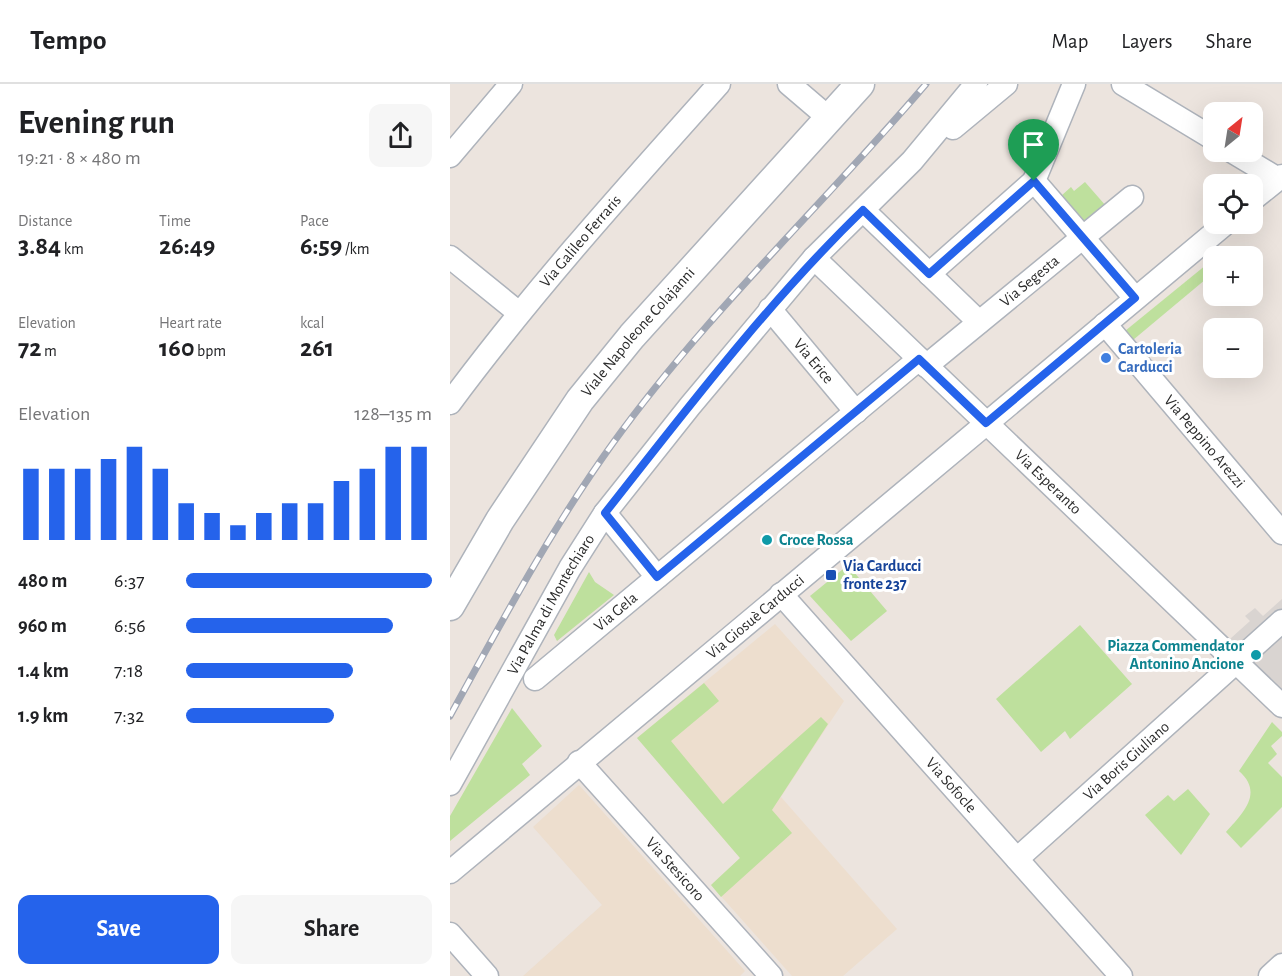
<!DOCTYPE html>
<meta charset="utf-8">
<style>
:root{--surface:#fff;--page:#f6f6f6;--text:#202124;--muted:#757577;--line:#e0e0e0;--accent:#2563eb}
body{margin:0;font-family:"Alegreya Sans",sans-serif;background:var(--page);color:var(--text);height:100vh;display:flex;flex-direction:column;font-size:22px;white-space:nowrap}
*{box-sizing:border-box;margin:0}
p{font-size:20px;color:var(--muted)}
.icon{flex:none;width:33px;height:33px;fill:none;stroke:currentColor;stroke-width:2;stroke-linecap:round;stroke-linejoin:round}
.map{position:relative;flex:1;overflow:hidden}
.drawer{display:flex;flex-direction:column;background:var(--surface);width:450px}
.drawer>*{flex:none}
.needle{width:39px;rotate:30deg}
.buttons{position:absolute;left:753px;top:18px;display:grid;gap:12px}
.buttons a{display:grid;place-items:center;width:60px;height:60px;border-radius:12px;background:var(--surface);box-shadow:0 6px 24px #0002;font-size:30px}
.pin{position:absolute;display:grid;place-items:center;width:51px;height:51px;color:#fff;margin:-62px -26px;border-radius:50% 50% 50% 0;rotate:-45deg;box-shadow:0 0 6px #0007}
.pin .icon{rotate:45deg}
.round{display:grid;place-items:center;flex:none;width:63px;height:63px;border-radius:12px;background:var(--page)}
.headline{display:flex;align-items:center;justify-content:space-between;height:102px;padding:0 18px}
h1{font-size:33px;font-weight:700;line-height:45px}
.metrics{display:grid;grid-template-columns:repeat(3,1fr);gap:9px;height:102px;padding:6px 18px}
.metrics div{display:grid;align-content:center}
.metrics b{font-size:26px;font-weight:700}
.metrics small{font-size:16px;font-weight:400}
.metrics p{font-size:16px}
.chart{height:168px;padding:12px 18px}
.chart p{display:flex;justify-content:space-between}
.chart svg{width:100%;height:108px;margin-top:6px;stroke:var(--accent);stroke-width:6}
.action{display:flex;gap:12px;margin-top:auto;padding:12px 18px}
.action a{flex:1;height:69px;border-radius:12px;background:var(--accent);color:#fff;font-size:24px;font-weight:700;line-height:69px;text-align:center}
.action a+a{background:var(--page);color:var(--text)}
ul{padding:0 18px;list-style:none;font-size:20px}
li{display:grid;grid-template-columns:96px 72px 1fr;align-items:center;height:45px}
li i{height:15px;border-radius:8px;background:var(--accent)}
header{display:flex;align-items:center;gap:36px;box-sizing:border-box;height:84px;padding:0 30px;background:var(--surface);border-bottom:2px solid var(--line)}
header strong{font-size:28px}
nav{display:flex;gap:33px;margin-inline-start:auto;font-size:21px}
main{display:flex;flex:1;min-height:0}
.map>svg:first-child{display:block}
.education{fill:#eddece}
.green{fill:#bee09d}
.plaza{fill:#d9d4d1}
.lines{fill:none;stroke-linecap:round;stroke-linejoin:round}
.minor-casing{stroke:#aeb3bb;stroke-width:25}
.tertiary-casing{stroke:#aeb3bb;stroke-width:31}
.minor{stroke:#fff;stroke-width:22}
.tertiary{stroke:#fff;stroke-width:28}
.rail-casing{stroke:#a1a7b4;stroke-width:7}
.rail{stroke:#fff;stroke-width:4.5;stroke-dasharray:14;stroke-linecap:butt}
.route-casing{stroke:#fff;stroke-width:12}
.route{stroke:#2563eb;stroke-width:8}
.shop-dot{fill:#3f7fe0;stroke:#fff;stroke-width:2}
.culture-dot{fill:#0f9aa8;stroke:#fff;stroke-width:2}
.transit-dot{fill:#1a4fb4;stroke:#fff;stroke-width:2}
.labels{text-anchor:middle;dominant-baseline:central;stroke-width:6;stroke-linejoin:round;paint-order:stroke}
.street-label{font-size:16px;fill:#2b2b2b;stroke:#fff}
.shop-label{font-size:16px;font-weight:bold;fill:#366cbe;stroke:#fff;text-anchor:start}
.culture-label{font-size:16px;font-weight:bold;fill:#0d838f;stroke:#fff;text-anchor:start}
.transit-label{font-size:16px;font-weight:bold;fill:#164399;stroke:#fff;text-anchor:start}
</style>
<header>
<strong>Tempo</strong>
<nav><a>Map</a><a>Layers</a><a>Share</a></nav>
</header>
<main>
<section class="drawer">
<div class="headline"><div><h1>Evening run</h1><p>19:21 · 8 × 480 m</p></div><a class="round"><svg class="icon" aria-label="share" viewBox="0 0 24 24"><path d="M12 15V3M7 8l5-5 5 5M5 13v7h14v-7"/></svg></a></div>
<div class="metrics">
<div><p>Distance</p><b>3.84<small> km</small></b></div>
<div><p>Time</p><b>26:49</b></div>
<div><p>Pace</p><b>6:59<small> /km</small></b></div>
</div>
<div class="metrics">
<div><p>Elevation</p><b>72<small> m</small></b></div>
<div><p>Heart rate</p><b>160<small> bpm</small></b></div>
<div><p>kcal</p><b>261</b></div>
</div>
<div class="chart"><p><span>Elevation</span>128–135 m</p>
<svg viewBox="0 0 160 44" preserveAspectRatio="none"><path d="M5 44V15M15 44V15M25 44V15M35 44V11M45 44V6M55 44V15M65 44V29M75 44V33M85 44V38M95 44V33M105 44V29M115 44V29M125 44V20M135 44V15M145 44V6M155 44V6"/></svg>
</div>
<ul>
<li><b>480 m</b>6:37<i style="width:100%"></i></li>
<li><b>960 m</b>6:56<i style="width:84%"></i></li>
<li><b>1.4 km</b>7:18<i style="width:68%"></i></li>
<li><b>1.9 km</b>7:32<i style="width:60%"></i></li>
</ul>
<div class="action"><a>Save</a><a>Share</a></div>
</section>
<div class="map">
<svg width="832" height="892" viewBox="0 0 832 892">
<rect width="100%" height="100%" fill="#ece4de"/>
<g class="education">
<path d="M325,540l69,77 -63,96 116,132 -54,47h-51l-81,-91 29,-27 -103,-120z"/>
<path d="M129,701l166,186 -5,5h-217l79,-71 -69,-78z"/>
</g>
<g class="green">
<path d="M635,98l21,24 -22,18 -23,-28 10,-9 3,4z"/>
<path d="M756,181l6,9 -79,66 -8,-9z"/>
<path d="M398,481l39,46 -36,30 -41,-45z"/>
<path d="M139,488l6,10 19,13 -57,46 -3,-6z"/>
<path d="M630,541l52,59 -62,55 -5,-8 -24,21 -45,-53z"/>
<path d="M254,599l15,18 -48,40 52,63 98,-87 7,7 -56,86 20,23 -71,64 -10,-12 29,-27 -103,-120z"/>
<path d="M62,624l30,38 -20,18 8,11 -80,66v-25z"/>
<path d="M822,638l10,10v4l-11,10 6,8 -9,9 14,14v30l-41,41 -15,-16c17,-19 38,-39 13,-61z"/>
<path d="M738,705l22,25 -29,41 -36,-40 23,-20 6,6z"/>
</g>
<path class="plaza" d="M832,515v105l-61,-57 29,-26 -5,-5 10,-8 8,8z"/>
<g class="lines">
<defs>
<g id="minor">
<path d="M339,0l41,35"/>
<path d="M624,0l-40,97 101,117"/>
<path d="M673,0l91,55"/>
<path d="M503,44l53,-44"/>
<path d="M783,68l45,27"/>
<path d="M0,72l61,-72"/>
<path d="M802,116l30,-24"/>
<path d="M413,126l116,112"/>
<path d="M0,173l69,56"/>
<path id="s1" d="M364,174l468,448"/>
<path d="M479,190l105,-93"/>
<path id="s2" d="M320,225l86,103"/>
<path id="s3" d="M655,240l177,209"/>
<path id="s4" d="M476,282l206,-169"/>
<path id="s5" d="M0,319c83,-112 176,-215 269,-319"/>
<path d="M155,429l52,64"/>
<path id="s6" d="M331,510l340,382"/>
<path id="s7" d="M85,595l384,-320"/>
<path id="s8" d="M129,678l192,214"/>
<path id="s9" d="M0,700l120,-216 35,-55 85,-107 124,-148 98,-97 64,-77"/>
<path id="s10" d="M567,775l265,-238"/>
<path id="s11" d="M0,788l775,-648"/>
<path d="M0,850l37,42"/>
<path d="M820,892l12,-11"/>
</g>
<g id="tertiary">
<path id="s12" d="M0,522l50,-86 80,-120 52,-64 228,-252"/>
</g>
</defs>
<use href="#minor" class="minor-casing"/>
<use href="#tertiary" class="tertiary-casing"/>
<use href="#minor" class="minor"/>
<use href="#tertiary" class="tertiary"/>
<defs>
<path id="rail" d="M0,632c51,-93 101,-187 163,-273 93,-129 210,-238 313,-359"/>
</defs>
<use href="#rail" class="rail-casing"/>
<use href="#rail" class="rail"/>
</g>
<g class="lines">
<defs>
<path id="route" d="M584,97l101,117 -149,125 -67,-64 -262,218 -52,-64c82,-104 163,-211 258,-303l66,64z"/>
</defs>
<use href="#route" class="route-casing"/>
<use href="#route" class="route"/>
</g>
<circle class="shop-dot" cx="656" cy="274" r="6"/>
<g class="culture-dot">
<circle cx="317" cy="456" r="6"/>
<circle cx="806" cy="571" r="6"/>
</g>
<rect class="transit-dot" x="375" y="485" width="12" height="12" rx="3"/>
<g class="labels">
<g class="street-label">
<text stroke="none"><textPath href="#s5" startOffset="208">Via Galileo Ferraris</textPath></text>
<text stroke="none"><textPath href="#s4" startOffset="134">Via Segesta</textPath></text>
<text stroke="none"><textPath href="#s12" startOffset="333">Viale Napoleone Colajanni</textPath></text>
<text stroke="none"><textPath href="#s2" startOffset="68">Via Erice</textPath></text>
<text stroke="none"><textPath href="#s3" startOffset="154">Via Peppino Arezzi</textPath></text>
<text stroke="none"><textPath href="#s1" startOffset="324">Via Esperanto</textPath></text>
<text stroke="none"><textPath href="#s9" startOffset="206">Via Palma di Montechiaro</textPath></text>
<text stroke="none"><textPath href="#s7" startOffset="105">Via Gela</textPath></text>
<text stroke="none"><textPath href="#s11" startOffset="398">Via Giosuè Carducci</textPath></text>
<text stroke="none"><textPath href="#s10" startOffset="147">Via Boris Giuliano</textPath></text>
<text stroke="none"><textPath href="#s6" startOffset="256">Via Sofocle</textPath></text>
<text stroke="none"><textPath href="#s8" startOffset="144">Via Stesicoro</textPath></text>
</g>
<g class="shop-label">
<text x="668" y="265">Cartoleria<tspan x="668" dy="18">Carducci</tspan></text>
</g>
<g class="culture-label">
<text x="329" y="456">Croce Rossa</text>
<text x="794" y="562" text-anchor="end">Piazza Commendator<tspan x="794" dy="18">Antonino Ancione</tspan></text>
</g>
<g class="transit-label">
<text x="393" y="482">Via Carducci<tspan x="393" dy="18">fronte 237</tspan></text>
</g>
</g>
</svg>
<div class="buttons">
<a><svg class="needle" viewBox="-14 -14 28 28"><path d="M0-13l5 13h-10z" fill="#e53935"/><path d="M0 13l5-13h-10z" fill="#757577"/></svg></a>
<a><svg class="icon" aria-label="locate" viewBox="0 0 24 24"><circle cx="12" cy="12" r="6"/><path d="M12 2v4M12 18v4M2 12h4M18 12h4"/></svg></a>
<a>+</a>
<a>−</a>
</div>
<div class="pin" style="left:584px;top:97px;background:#1e9e55"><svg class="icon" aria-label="arrive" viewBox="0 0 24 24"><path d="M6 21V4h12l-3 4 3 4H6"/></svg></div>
</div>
</main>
